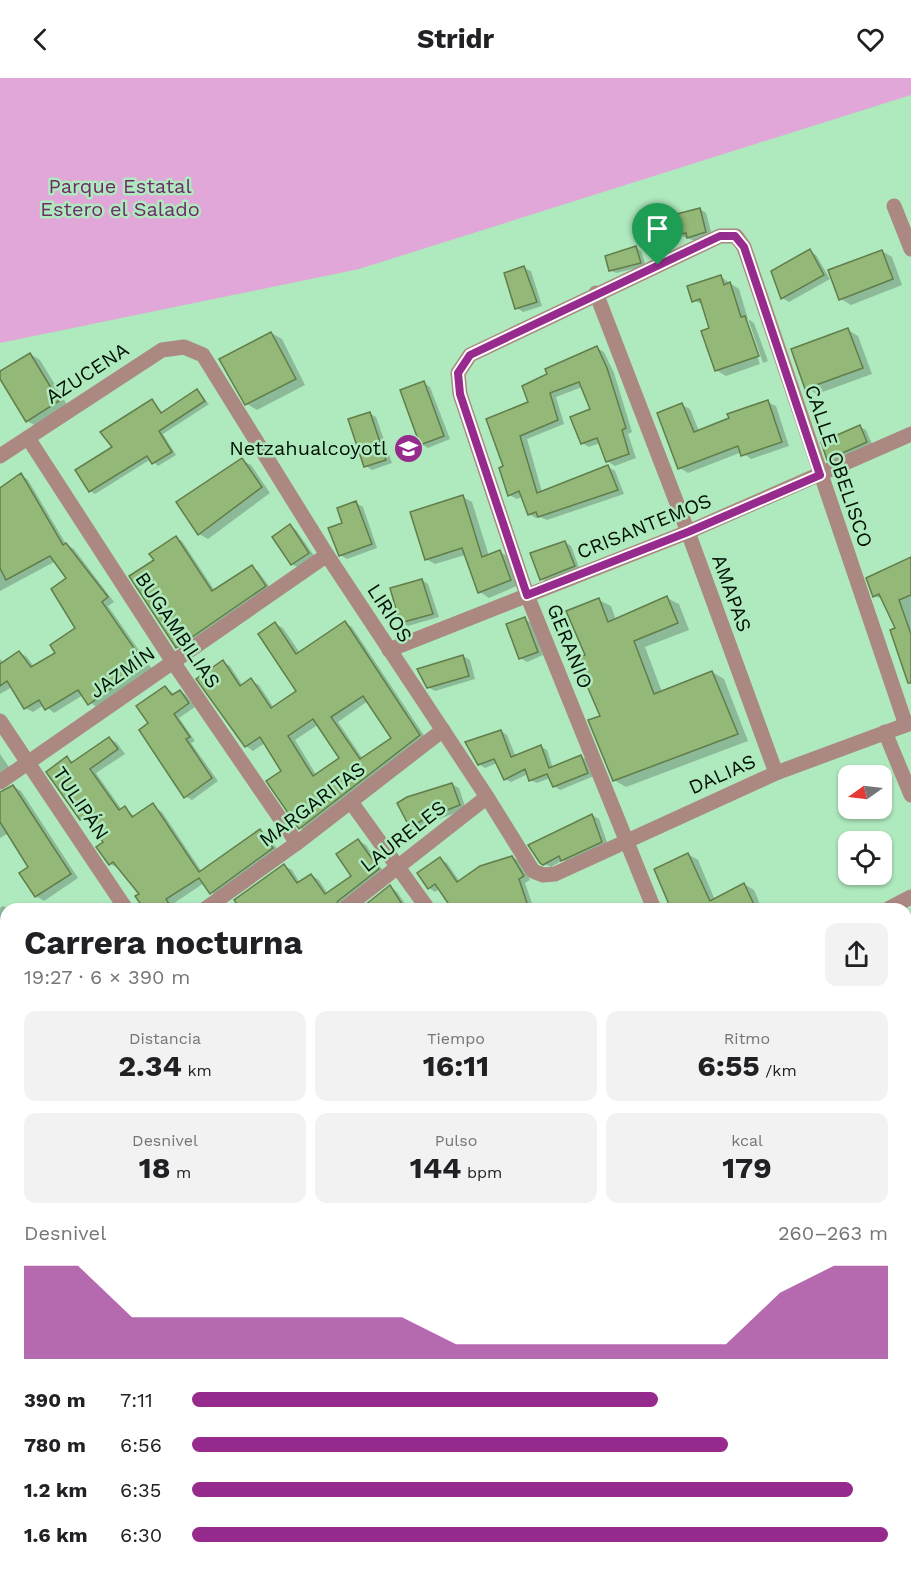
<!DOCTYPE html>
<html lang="es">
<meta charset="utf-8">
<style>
:root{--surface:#fff;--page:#f2f2f2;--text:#202124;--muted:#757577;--accent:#972b8d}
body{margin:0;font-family:"Work Sans",sans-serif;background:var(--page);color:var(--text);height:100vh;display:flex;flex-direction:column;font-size:22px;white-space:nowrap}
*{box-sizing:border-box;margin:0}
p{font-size:20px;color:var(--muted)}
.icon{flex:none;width:33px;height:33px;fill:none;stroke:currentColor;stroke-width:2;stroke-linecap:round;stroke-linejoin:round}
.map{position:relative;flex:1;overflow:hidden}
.details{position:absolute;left:0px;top:825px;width:912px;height:666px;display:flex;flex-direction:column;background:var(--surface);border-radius:18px 18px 0 0;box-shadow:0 2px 4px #0004}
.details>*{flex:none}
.needle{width:39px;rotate:256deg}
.controls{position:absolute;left:838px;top:687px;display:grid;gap:12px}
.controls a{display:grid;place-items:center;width:54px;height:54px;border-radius:12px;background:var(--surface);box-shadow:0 2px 4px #0004;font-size:30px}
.pin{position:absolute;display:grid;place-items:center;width:51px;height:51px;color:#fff;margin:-62px -26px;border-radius:50% 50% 50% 0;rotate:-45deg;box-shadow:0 0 6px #0007}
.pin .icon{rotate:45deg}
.round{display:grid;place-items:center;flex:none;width:63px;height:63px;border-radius:12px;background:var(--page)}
.overview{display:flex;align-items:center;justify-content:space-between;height:102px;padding:0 24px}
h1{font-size:33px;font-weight:700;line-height:45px}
.metrics{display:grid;grid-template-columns:repeat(3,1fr);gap:9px;height:102px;padding:6px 24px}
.metrics div{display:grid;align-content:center;border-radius:12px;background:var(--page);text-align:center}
.metrics b{font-size:30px;font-weight:700}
.metrics small{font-size:16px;font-weight:400}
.metrics p{font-size:16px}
.chart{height:168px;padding:12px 24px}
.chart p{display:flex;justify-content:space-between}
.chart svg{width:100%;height:108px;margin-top:6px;fill:var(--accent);opacity:.7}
ul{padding:0 24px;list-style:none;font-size:20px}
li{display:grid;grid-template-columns:96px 72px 1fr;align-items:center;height:45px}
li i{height:15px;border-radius:8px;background:var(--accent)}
header{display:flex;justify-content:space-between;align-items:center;height:78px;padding:0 24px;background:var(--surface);font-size:27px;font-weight:700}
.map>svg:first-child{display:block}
.green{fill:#e1a7d8}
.shadow{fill:#0003;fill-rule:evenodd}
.building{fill:#94b878;stroke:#617e4a;stroke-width:1.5;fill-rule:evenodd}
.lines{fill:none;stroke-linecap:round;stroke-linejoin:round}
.minor{stroke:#ab8881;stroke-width:15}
.route-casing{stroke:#fff;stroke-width:12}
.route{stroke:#972b8d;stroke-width:8}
.labels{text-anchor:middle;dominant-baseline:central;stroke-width:5;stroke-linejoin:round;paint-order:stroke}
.park-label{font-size:20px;fill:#702a68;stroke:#afe9be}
.street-label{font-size:20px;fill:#001104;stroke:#afe9be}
.poi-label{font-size:20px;fill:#001104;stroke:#afe9be;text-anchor:end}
</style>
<header><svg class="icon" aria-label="back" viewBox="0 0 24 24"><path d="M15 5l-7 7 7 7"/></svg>Stridr<svg class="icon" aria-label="heart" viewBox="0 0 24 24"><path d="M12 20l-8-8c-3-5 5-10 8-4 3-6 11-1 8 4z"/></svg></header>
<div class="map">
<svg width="911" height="1491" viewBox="0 0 911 1491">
<rect width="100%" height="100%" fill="#afe9be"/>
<path class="green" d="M0,0h911v17l-552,174 -359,74z"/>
<g class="shadow">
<path d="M700,131l6,4 6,22 -17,6 -24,-9z"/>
<path d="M636,170l5,3 5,15 -30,7 -6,-3z"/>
<path d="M810,173l6,4 14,24 -41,23 -7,-4 -6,-12z"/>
<path d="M882,173l10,6 10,28 -51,20 -10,-6z"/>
<path d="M524,190l7,3 11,35 -19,6 -6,-4z"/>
<path d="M721,199l18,12 9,30 6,4 14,38 -5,2 -15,-44h-3l15,45 -34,12 -10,-6 -5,-41 -7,-24 -11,-5z"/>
<path d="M848,252l10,6 14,38 -55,20 -11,-6z"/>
<path d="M271,255l11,6 23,46 -48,25 -10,-6z"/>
<path d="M597,270l7,4 10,21 18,59 -4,2 8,24 -21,8 -8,-5 -7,-18 -11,4 -7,-4 10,-33 -10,-23 -26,10 8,27 -37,15 15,53 66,-25 7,4 9,23 -77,26 -7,-3 -4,1 -7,-4 -6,-18 -6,3 -8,-4 -4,-28 25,-64z"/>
<path d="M30,276l10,6 29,48 -31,19 -11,-6 -27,-45v-3z"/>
<path d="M424,305l6,4 20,52 -22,9 -7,-4z"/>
<path d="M197,313l12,13 -46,30 13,21 -18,11 -7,-7 -56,35 -5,-3 62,-90 11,12z"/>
<path d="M767,324l9,4 13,40 -38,13 -9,-7 -54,21 -8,-5 2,-63 8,4 9,22z"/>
<path d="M369,335l7,4 16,46 -20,7 -6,-4z"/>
<path d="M860,349l6,3 7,16 -38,17 -7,-4z"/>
<path d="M242,382l9,5 19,28 -62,46 -9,-5z"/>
<path d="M21,397l7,5 38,64 8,5 40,53 -6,4 44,63 -55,39 -14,-13 -29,18 -10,-8 -11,7 -8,-4 -13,-21 -12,7v-35l4,4 15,-11 8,5 7,10 23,-14 20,-25 -9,-49 -12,-18 -56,30v-101z"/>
<path d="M463,419l9,5 17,54 11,-4 9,5 10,28 -30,13 -9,-6 -15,-37 -30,9 -9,-5z"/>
<path d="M356,425l7,4 14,41 -30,11 -7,-4 4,-31z"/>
<path d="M290,448l6,4 19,27 -16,11 -7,-4z"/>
<path d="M176,460l6,3 33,50 37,-24 6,4 13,18 -88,61 -6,-3z"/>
<path d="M565,464l6,4 9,24 -32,13 -6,-4z"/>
<path d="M911,480v125l-19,-52 5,-2 -14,-30 -9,-3z"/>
<path d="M422,502l6,4 11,33 -31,9 -7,-4z"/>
<path d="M667,520l12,6 10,26 -44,17 17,45 50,-20 12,7 24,62 -122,46 -12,-7 -27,-124 12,-56 12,6 5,14z"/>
<path d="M525,541l6,4 12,32 -16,7 -7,-4z"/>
<path d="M345,545l7,4 75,113 -119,92 -8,-4 -17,-57 -18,-28 -12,8 -7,-5 -23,-84 7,4 13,20 8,-6 8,5 15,23 24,-17 -23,-67 8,4 17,25zM368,623l25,38 -30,20 -25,-37zM319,646l22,34 -24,18 -22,-36z"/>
<path d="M463,578l7,4 5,19 -40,12 -7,-4z"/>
<path d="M165,609l10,8 5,-4 6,4 9,12 -16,11 16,23 -4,2 27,38 -26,19 -7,-4 -34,-73z"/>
<path d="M501,653l6,4 9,22 25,-10 6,3 6,18 28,-12 6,4 7,16 -34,14 -6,-4 -4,-8 -13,5 -7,-3 -2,-6 -17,8 -6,-3 -8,-16 -12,5 -6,-4z"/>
<path d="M109,660l8,5 8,11 -29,19 26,37 3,-2 10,9 19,-10 8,5 40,60 58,-41 7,4 13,18 -62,44 -7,-5 -7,-9 -31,21 2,5h-29l-5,-15 -22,-26 -9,-4 -5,-22 -14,-20 -10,-3 -14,-61 8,5z"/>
<path d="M0,676l11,16 -11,11z"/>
<path d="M452,706l7,4 7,21 -35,13 -14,8 -6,-3z"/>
<path d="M13,708l8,5 57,87 -34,23 -8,-5 -15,-23 9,-6 -21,-34 -9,5v-45z"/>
<path d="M592,737l7,4 9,26 -40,18 -5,-3 -12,7 -10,-5z"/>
<path d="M358,763l8,4 19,29 -41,35h-103l43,-43 8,4 8,13 11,-8 8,5 9,14 26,-17z"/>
<path d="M688,776l10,6 17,40 29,-16 10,6 8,19h-89z"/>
<path d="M512,779l7,4 11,19 -5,3 9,26h-81l-13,-21 -5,4 -6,-4 11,-29 7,4 13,19z"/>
<path d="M390,809l7,5 12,17h-47z"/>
<path d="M97,825l10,6h-19z"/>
<path d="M3,828l6,3h-3v129l-6,-9v-121z"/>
<path d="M910,839l1,198 -5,3v-199z"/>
<path d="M911,1058v134l-5,-14v-118z"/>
<path d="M63,1485l8,5 2,1h-13z"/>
<path d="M155,1487l7,4h-9z"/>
</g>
<g class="building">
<path d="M700,130l6,24 -19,6 -1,-5 -8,2 -2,-4 -7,2 -4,-16z"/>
<path d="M636,168l5,17 -32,8 -4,-15z"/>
<path d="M810,171l14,26 -43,24 -10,-28z"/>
<path d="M882,172l11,29 -54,21 -11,-30z"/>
<path d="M524,188l13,36 -22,7 -11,-36z"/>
<path d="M721,197l3,10 6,-3 11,35 4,-1 14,40 -44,15 -14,-40 8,-3 -9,-29 -8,3 -5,-16z"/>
<path d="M848,250l15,40 -58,21 -14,-40z"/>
<path d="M271,254l25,47 -51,26 -26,-46z"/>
<path d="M597,268l10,22 19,60 -4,2 7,24 -23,8 -9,-24 -16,6 -11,-27 20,-8 -11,-27 -29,11 8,27 -38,16 17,57 71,-28 10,25 -80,27 -2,-5 -8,3 -9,-24 -11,5 -9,-28 4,-2 -17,-47 42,-17 -6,-16 25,-12 -2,-5z"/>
<path d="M30,275l29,48 -33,21 -26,-43v-8z"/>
<path d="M424,303l20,55 -24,9 -20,-55z"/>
<path d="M197,311l8,12 -46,30 13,21 -20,12 -5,-8 -58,36 -14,-22 37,-23 -12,-15 52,-33 9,14z"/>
<path d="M768,322l14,42 -41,14 -3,-10 -60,23 -21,-56 25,-10 12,29 35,-14 -2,-4z"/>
<path d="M370,334l16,48 -22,7 -16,-48z"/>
<path d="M860,347l7,17 -40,18 -6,-18z"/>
<path d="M242,380l20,29 -64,48 -22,-33z"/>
<path d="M21,395l42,72 3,-2 42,54 -6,5 43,62 -57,41 -10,-15 -33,20 -6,-10 -15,9 -17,-28 -7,5v-22l19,-13 12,16 24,-14 -5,-8 25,-17 -24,-39 15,-11 -16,-22 -44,24 -6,-12v-80z"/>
<path d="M463,417l19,62 18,-7 11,30 -33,13 -16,-45 -37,12 -15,-48z"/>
<path d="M356,423l16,43 -33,12 -11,-28 14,-5 -5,-15z"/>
<path d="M290,446l19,29 -18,12 -19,-28z"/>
<path d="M176,458l36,55 40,-26 14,21 -90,62 -47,-72 25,-16 -5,-6z"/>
<path d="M565,463l10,25 -35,14 -10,-27z"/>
<path d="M911,479v38l-12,5 12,34v49h-3l-18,-53 5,-2 -16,-34 -6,3 -7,-19z"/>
<path d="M422,501l11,35 -33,9 -10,-35z"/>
<path d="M667,518l11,27 -44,18 20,53 58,-23 26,63 -125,47 -25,-61 12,-4 -24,-56 9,-5 -19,-44 33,-13 9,24z"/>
<path d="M525,539l13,35 -19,7 -13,-35z"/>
<path d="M345,543l75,114 -121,94 -33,-48 15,-10 -21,-34 -15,10 -49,-68 27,-19 17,26 11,-8 20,30 25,-17 -38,-57 17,-12 21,32zM363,618l28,42 -31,21 -29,-42zM313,641l26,39 -26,18 -25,-40z"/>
<path d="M463,577l6,21 -42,12 -10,-19z"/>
<path d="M165,608l7,9 8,-5 9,13 -15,11 16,23 -4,2 26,39 -28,20 -45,-68 9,-7 -12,-17z"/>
<path d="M501,652l10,27 30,-12 8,23 32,-13 7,18 -35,14 -6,-13 -18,7 -4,-12 -21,11 -10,-21 -16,6 -13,-23z"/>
<path d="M109,659l9,12 -28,20 29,41 6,-4 7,11 21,-14 46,69 61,-43 13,19 -63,46 -11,-16 -33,21 3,5 -8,5h-17l-9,-13 4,-2 -26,-32 -4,3 -13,-18 7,-5 -18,-25 -5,3 -34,-48 21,-16 4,7z"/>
<path d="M452,705l8,22 -36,14 -14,9 -13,-25 10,-6z"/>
<path d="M13,707l58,89 -36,23 -16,-24 9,-6 -28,-45v-30z"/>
<path d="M592,736l10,28 -41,19 -2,-5 -16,9 -3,-2 -12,-18z"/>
<path d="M358,761l21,30 -41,32 -4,8h-94l-6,-9 50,-36 13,19 14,-9 14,20 26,-18 -15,-22z"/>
<path d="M688,775l22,48 34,-18 12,26h-85l-17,-40z"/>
<path d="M512,778l12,20 -5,3 10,30h-77l-17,-25 -7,5 -11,-16 23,-16 17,25 23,-16z"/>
<path d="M390,807l15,24h-45z"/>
</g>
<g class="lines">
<g class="minor">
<path d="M894,128l17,43"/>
<path d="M596,215l92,239 88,241"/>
<path d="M28,360l145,224 124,181"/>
<path d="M0,378l162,-106 22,-3 19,8 124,200 160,242 46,74 10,4 12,-1 221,-101 135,-50"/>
<path d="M389,572l299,-118 223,-98"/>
<path d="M0,643l126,188"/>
<path d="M885,654l26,63"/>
<path d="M0,704l327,-227"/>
<path d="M351,724l77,107"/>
<path d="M205,831l92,-66 146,-113"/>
<path d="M344,831l143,-112"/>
<path d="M654,831l-127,-314 -67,-201 -2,-21 12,-18 250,-119h16l8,11 162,478"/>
<path d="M888,831l23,-12"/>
<path d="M0,967l6,9"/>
<path d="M906,1036l5,-2"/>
<path d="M0,1059l6,-9"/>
<path d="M0,1225l6,-11"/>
<path d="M0,1363l6,4"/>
<path d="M194,1485l9,6"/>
<path d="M342,1485l4,6"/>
<path d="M49,1491l3,-6"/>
</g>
</g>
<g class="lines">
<defs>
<path id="route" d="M720,158h15l9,11 76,228 -132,57 -161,63 -67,-201 -2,-21 12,-18z"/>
</defs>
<use href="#route" class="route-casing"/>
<use href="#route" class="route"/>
</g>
<defs>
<symbol id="school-disc" viewBox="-11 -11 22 22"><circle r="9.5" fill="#972b8d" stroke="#afe9be"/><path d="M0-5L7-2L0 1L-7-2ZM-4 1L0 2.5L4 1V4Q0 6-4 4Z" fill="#fff"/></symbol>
</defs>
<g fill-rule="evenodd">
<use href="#school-disc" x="392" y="354" width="33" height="33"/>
</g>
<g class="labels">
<g class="park-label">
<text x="120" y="108">Parque Estatal<tspan x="120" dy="23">Estero el Salado</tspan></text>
</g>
<g class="street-label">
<text transform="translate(87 295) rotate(-33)">AZUCENA</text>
<text transform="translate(839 388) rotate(71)">CALLE OBELISCO</text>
<text transform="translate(644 448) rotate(-22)">CRISANTEMOS</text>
<text transform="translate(732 515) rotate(70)">AMAPAS</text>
<text transform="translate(390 535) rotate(57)">LIRIOS</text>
<text transform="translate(178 552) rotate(56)">BUGAMBILIAS</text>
<text transform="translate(570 568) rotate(68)">GERANIO</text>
<text transform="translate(122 594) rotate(-35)">JAZMÍN</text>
<text transform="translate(722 696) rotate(-24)">DALIAS</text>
<text transform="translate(81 725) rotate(56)">TULIPÁN</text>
<text transform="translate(312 726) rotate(-37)">MARGARITAS</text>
<text transform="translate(403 758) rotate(-38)">LAURELES</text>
</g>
<g class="poi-label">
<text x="387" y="370">Netzahualcoyotl</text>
</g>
</g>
</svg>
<div class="controls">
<a><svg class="needle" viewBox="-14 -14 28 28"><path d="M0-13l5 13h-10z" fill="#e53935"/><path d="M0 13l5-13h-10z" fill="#757577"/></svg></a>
<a><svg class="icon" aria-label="locate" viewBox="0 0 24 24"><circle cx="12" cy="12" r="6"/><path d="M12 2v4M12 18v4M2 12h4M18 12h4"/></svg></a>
</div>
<div class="pin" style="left:658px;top:187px;background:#1e9e55"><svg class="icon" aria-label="arrive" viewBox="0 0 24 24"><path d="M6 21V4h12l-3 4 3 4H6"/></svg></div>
<section class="details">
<div class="overview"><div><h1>Carrera nocturna</h1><p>19:27 · 6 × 390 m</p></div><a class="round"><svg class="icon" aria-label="share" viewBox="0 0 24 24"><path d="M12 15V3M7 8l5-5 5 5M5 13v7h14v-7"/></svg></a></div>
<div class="metrics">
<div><p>Distancia</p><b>2.34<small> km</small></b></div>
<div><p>Tiempo</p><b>16:11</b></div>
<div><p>Ritmo</p><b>6:55<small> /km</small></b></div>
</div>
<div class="metrics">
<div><p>Desnivel</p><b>18<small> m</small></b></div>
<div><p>Pulso</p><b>144<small> bpm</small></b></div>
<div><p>kcal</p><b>179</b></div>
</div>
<div class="chart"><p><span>Desnivel</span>260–263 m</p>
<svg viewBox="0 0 160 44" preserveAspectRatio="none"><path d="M0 44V6L10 6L20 27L30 27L40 27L50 27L60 27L70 27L80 38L90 38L100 38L110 38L120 38L130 38L140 17L150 6L160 6V44z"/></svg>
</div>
<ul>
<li><b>390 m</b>7:11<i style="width:67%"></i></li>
<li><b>780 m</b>6:56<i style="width:77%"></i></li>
<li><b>1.2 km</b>6:35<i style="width:95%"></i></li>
<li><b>1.6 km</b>6:30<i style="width:100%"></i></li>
</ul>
</section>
</div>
